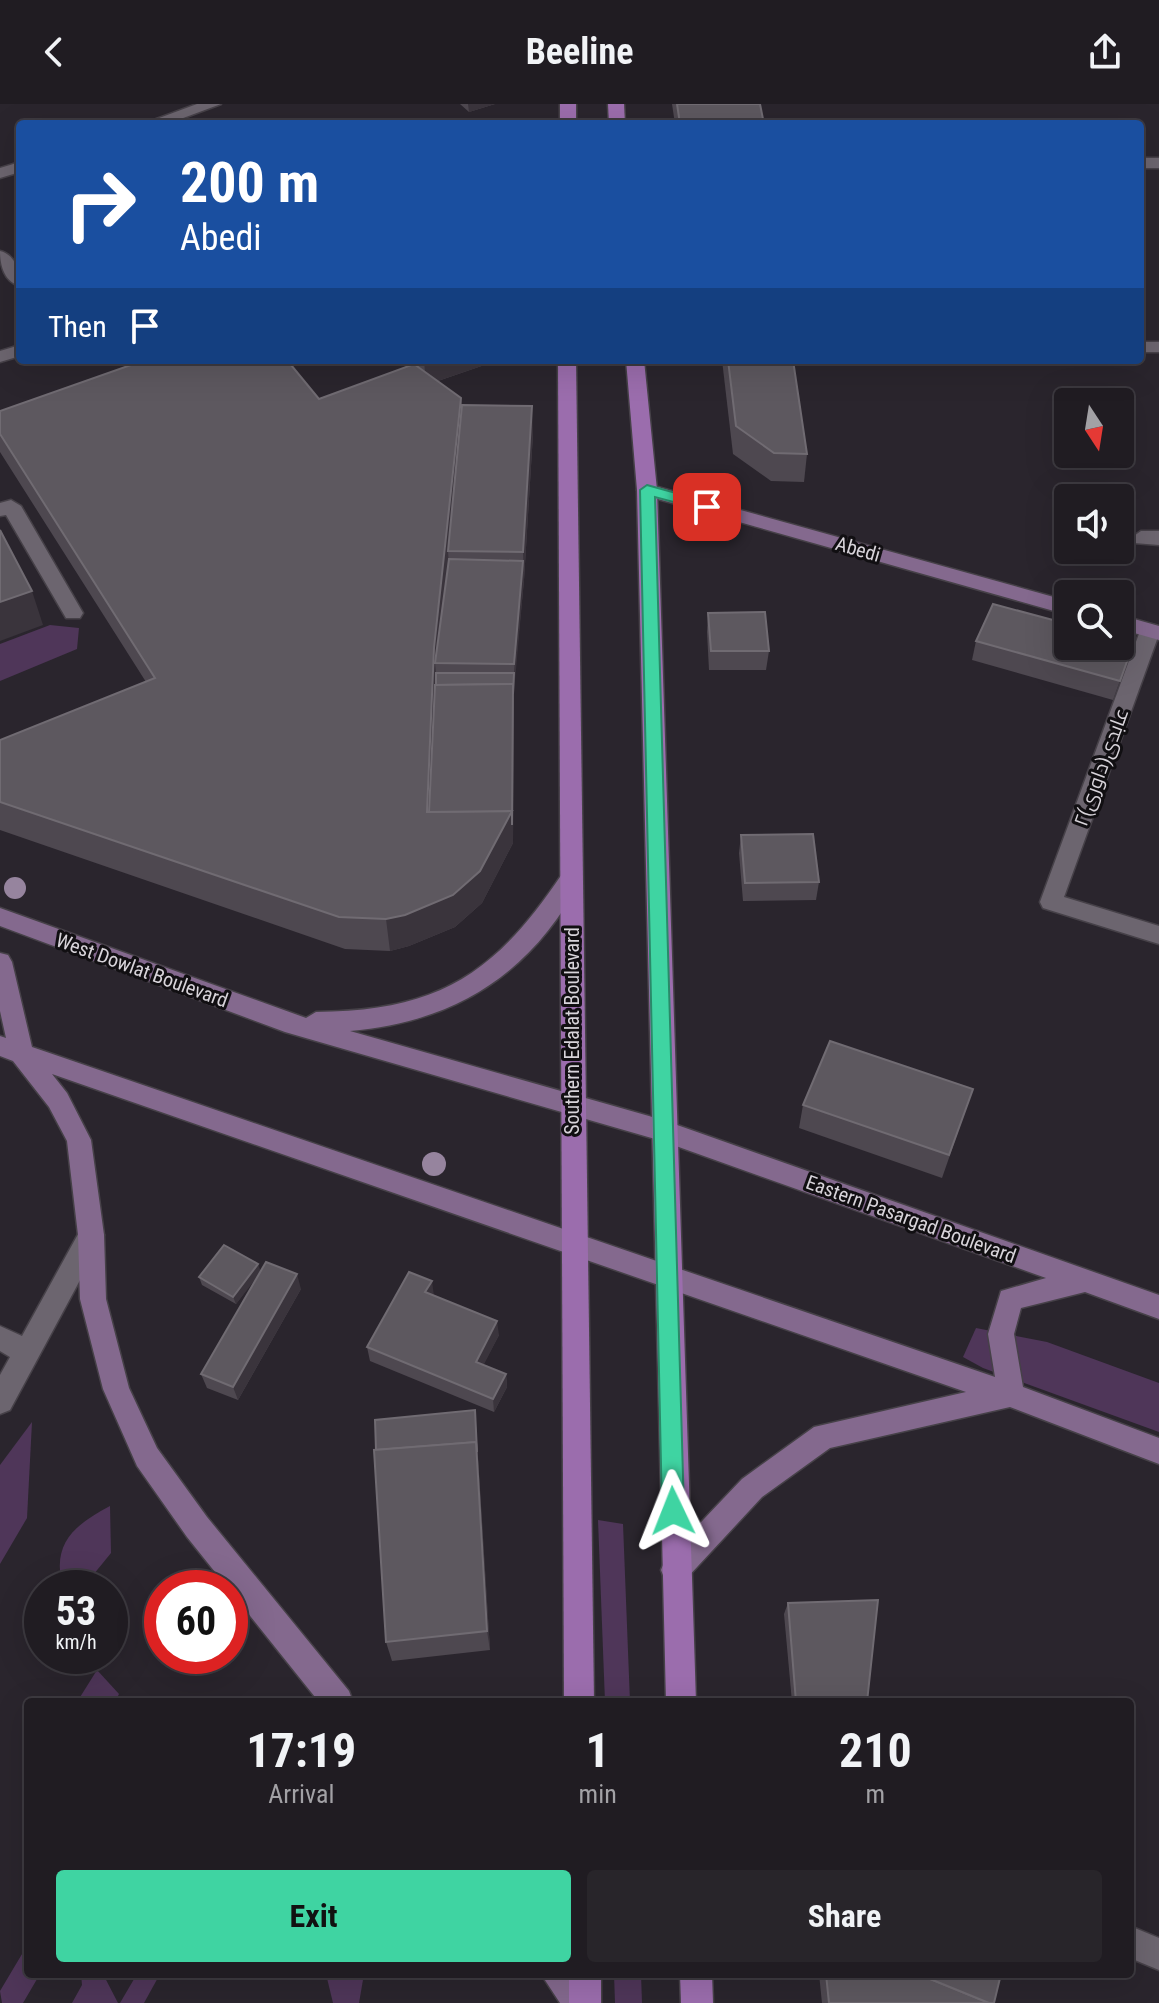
<!DOCTYPE html>
<html lang="en">
<head>
<meta charset="utf-8">
<style>
  body { margin:0; font-family:"Roboto Condensed",Cairo,sans-serif; background:#28252a; color:#f1f3f6; height:100vh; display:flex; flex-direction:column; font-size:30px; white-space:nowrap }
  * { box-sizing:border-box; margin:0 }
  p { font-size:26px; color:#a2a1a5 }
  .icon { flex:none; width:44px; height:44px; fill:none; stroke:currentColor; stroke-width:2; stroke-linecap:round; stroke-linejoin:round }
  .map { position:relative; flex:1; overflow:hidden }
  .panel { position:absolute; left:24px; top:1594px; width:1110px; height:280px; display:flex; flex-direction:column; background:#201c22; border-radius:8px; box-shadow:0 8px 32px #0002,0 0 0 2px #3d3a40 }
  .panel>* { flex:none }
  .banner { position:absolute; left:16px; top:16px; width:1128px; height:244px; border-radius:8px; box-shadow:0 8px 32px #0002,0 0 0 2px #3d3a40; background:#1a4fa0; color:#fff; overflow:hidden }
  .needle { width:52px; rotate:168deg }
  .fabs { position:absolute; left:1054px; top:284px; display:grid; gap:16px }
  .fabs a { display:grid; place-items:center; width:80px; height:80px; border-radius:8px; background:#201c22; box-shadow:0 8px 32px #0002,0 0 0 2px #3d3a40; font-size:40px }
  .speed { position:absolute; left:24px; top:1466px; display:flex; gap:16px; font-size:40px; font-weight:700; text-align:center }
  .speed>* { display:grid; place-content:center; width:104px; height:104px; border-radius:50%; background:#201c22; box-shadow:0 8px 32px #0002,0 0 0 2px #3d3a40; line-height:1 }
  .speed small { font-size:20px; font-weight:400 }
  .speed .limit { border:12px solid #d22; background:#fff; color:#111 }
  .pin { position:absolute; display:grid; place-items:center; width:68px; height:68px; color:#fff; margin:-34px; border-radius:16px; box-shadow:0 4px 12px #0006 }
  .me { position:absolute; width:88px; margin:-44px; rotate:358deg; stroke-linejoin:round; filter:drop-shadow(0 0 6px #0008) }
  .turn { display:flex; align-items:center; gap:28px; height:168px; padding:0 32px; font-size:36px }
  .turn .icon { width:104px; height:104px; stroke-width:2.5 }
  .turn b { display:block; font-size:56px; line-height:68px }
  .then { display:flex; align-items:center; height:76px; padding:0 32px; background:#0003; gap:16px; font-size:30px }
  .eta { display:flex; justify-content:space-evenly; align-items:center; height:136px; text-align:center }
  .eta b { font-size:48px; font-weight:700; line-height:56px }
  .action { display:flex; gap:16px; margin-top:auto; padding:16px 32px }
  .action a { flex:1; height:92px; border-radius:8px; background:#3fd4a2; color:#111; font-size:32px; font-weight:700; line-height:92px; text-align:center }
  .action a+a { background:#28252a; color:#f1f3f6 }
  header { display:flex; justify-content:space-between; align-items:center; height:104px; padding:0 32px; background:#201c22; font-size:36px; font-weight:700 }
  .map>svg:first-child { display:block }
</style>
</head>
<body>
<header><svg class="icon" aria-label="back" viewBox="0 0 24 24"><path d="M15 5l-7 7 7 7"/></svg>Beeline<svg class="icon" aria-label="share" viewBox="0 0 24 24"><path d="M12 15V3M7 8l5-5 5 5M5 13v7h14v-7"/></svg></header>
<div class="map">
<svg width="1159" height="1899" viewBox="0 0 1159 1899">
  <rect width="100%" height="100%" fill="#2a252d"/>
  <g fill="#4f3659">
    <polygon points="50,521 79,524 77,545 0,577 0,540"/>
    <polygon points="976,1224 1047,1238 1159,1279 1159,1328 983,1264 963,1253"/>
    <polygon points="32,1318 27,1414 0,1460 0,1361"/>
    <path d="M110,1402L111,1449L89,1476L63,1483C51,1440 74,1421 110,1402Z"/>
    <polygon points="598,1416 623,1420 630,1598 605,1598"/>
    <polygon points="97,1566 119,1590 115,1598 77,1598"/>
    <polygon points="28,1840 28,1870 40,1870 23,1899 2,1899 0,1887"/>
    <polygon points="81,1870 103,1870 118,1899 72,1899 82,1881"/>
    <polygon points="137,1870 160,1870 144,1899 120,1899"/>
    <polygon points="326,1870 364,1870 359,1899 333,1899"/>
    <polygon points="614,1870 641,1870 642,1899 615,1899"/>
  </g>
  <g fill="none" stroke-linecap="round" stroke-linejoin="round">
    <defs>
      <g id="lane">
        <polygon points="11,396 21,402 83,509 80,514 66,514 6,411 0,412 0,399"/>
        <polygon points="91,1120 100,1123 104,1131 100,1139 10,1306 0,1310 0,1271 10,1253 0,1247 0,1222 22,1232 82,1123"/>
      </g>
      <g id="street">
        <polygon points="197,0 221,0 167,20 143,20"/>
        <rect x="1140" y="54" width="19" height="10"/>
        <polygon points="20,58 20,68 0,74 0,64"/>
        <path d="M0,147C16,151 20,168 20,182C4,178 0,161 0,147Z"/>
        <rect x="1140" y="238" width="19" height="10"/>
        <polygon points="20,241 20,252 0,258 0,247"/>
        <polygon points="1141,427 1159,427 1159,441 1134,439 1131,434"/>
        <polygon points="1150,520 1157,522 1159,530 1064,793 1159,822 1159,840 1043,804 1040,798 1140,527 1143,522"/>
        <polygon points="1130,1822 1159,1834 1159,1866 1130,1854"/>
      </g>
      <g id="secondary">
        <polygon points="647,380 1068,497 1068,511 640,390 637,386"/>
        <polygon points="1120,511 1159,522 1159,536 1120,525"/>
        <path d="M570,767L578,770L581,776C531,870 455,918 350,927L663,1016L1159,1191V1215L1085,1188L1021,1204L1014,1230L1023,1283L1159,1334V1360L1010,1303L830,1344L762,1393L685,1476L675,1480L665,1476L661,1466L665,1456L742,1375L814,1323L966,1288L52,970L67,989L91,1036L104,1131L106,1195L129,1284L157,1344L207,1413L349,1587L353,1598H319L187,1433L137,1362L103,1285L80,1195L78,1131L67,1037L49,1003L13,957L0,952V932L6,934L0,907V849L8,851L12,858L32,943L995,1273L988,1230L1001,1187L1046,1174L662,1037L285,928L0,822V804L306,914L316,908C439,907 495,870 562,770Z"/>
        <polygon points="541,1870 578,1870 592,1888 597,1899 560,1899"/>
      </g>
      <g id="primary">
        <rect x="560" y="0" width="16" height="20"/>
        <polygon points="608,0 624,0 625,20 609,20"/>
        <polygon points="558,256 576,256 594,1598 564,1598"/>
        <polygon points="626,256 644,256 657,386 696,1598 666,1598 637,386"/>
        <rect x="569" y="1870" width="32" height="29"/>
        <polygon points="680,1870 712,1870 713,1899 681,1899"/>
      </g>
    </defs>
    <use href="#lane" stroke="#464148" stroke-width="3"/>
    <use href="#street" stroke="#464148" stroke-width="3"/>
    <use href="#secondary" stroke="#464148" stroke-width="3"/>
    <use href="#primary" stroke="#464148" stroke-width="3"/>
    <use href="#lane" fill="#6c656f" fill-rule="evenodd"/>
    <use href="#street" fill="#6c656f" fill-rule="evenodd"/>
    <use href="#secondary" fill="#84698e" fill-rule="evenodd"/>
    <use href="#primary" fill="#9b6dad" fill-rule="evenodd"/>
  </g>
  <g fill="#96849e">
    <circle cx="15" cy="784" r="11"/>
    <circle cx="434" cy="1060" r="12"/>
  </g>
  <g fill="#4e4850">
    <polygon points="460,0 495,0 469,8"/>
    <polygon points="672,0 760,0 764,20 675,20"/>
    <polygon points="404,256 499,256 438,277 461,294 462,301 533,330 524,476 514,579 513,739 482,799 455,823 409,842 390,847 345,845 0,726 0,636 146,578 0,348 0,307 319,295 409,262"/>
    <polygon points="722,256 793,256 807,350 804,378 771,377 733,350"/>
    <polygon points="708,509 769,547 766,566 709,566 707,528"/>
    <polygon points="976,537 1134,538 1113,596 972,556"/>
    <polygon points="741,731 819,778 816,796 743,797 739,749"/>
    <polygon points="973,985 942,1074 799,1024 803,1001"/>
    <polygon points="260,1168 236,1200 202,1181 199,1173 261,1168 301,1185 238,1296 207,1284 201,1270"/>
    <polygon points="434,1191 499,1231 483,1261 506,1270 507,1283 494,1308 370,1257 367,1243"/>
    <polygon points="475,1306 490,1546 392,1557 386,1538"/>
    <polygon points="788,1499 867,1598 792,1598 784,1510"/>
    <polygon points="819,1870 1001,1870 994,1899 822,1899"/>
  </g>
  <g fill="#3a343c">
    <polygon points="468,0 495,0 469,8"/>
    <polygon points="424,256 499,256 426,281"/>
    <polygon points="461,294 463,329 448,447 449,464 435,559 437,578 431,723 427,708 434,544"/>
    <polygon points="532,302 533,330 524,476 523,448"/>
    <polygon points="523,457 524,476 513,599 513,739 482,799 455,823 409,842 390,847 386,815 513,580"/>
    <polygon points="32,487 43,521 0,537 0,498"/>
    <polygon points="258,1160 261,1168 236,1200 233,1193"/>
    <polygon points="297,1170 301,1185 238,1296 233,1283"/>
    <polygon points="432,1177 434,1192 425,1188"/>
    <polygon points="497,1217 499,1231 478,1272 476,1258"/>
    <polygon points="506,1270 507,1283 494,1308 493,1295"/>
    <polygon points="475,1306 476,1319 490,1546 487,1527 476,1338"/>
  </g>
  <g fill="#5d585f" stroke="#706b72" stroke-width="2">
    <polygon points="677,0 760,0 764,20 680,20"/>
    <polygon points="145,256 287,256 319,295 414,260 461,294 434,544 427,708 512,707 480,767 453,791 405,811 386,815 339,813 0,698 0,636 155,574 0,330 0,307"/>
    <polygon points="728,256 793,256 807,350 774,349 736,322"/>
    <polygon points="462,301 532,302 523,448 448,447"/>
    <polygon points="0,426 32,487 0,498"/>
    <polygon points="449,455 523,457 514,560 435,559"/>
    <polygon points="993,500 1068,520 1068,542 1120,542 1120,535 1134,538 1120,577 976,537"/>
    <polygon points="765,508 769,547 711,547 708,509"/>
    <polygon points="436,569 514,569 513,590 513,580 436,581"/>
    <polygon points="513,580 512,721 512,707 429,708 435,581"/>
    <polygon points="813,730 819,778 745,779 741,731"/>
    <polygon points="830,937 973,985 949,1051 803,1001"/>
    <polygon points="224,1141 258,1160 233,1193 199,1173"/>
    <polygon points="266,1158 297,1170 233,1283 201,1270"/>
    <polygon points="409,1168 432,1177 425,1188 497,1217 476,1258 506,1270 493,1295 367,1243"/>
    <polygon points="475,1306 477,1348 476,1338 376,1346 375,1316"/>
    <polygon points="476,1338 487,1527 386,1538 374,1346"/>
    <polygon points="878,1496 867,1598 796,1598 788,1499"/>
    <polygon points="826,1870 918,1870 989,1899 829,1899"/>
    <polygon points="918,1870 1001,1870 994,1899 989,1899"/>
  </g>
  <polygon fill="#3fd4a2" stroke="#298a69" stroke-width="2" points="647,381 712,399 714,403 707,407 655,393 684,1407 681,1414 673,1418 665,1414 662,1407 640,386"/>
  <g text-anchor="middle" stroke-width="6" stroke-linejoin="round" paint-order="stroke">
    <g font-size="20" fill="#d8d4da" stroke="#110f12">
      <text transform="translate(858 445) rotate(16)" y="7">Abedi</text>
      <text transform="translate(1101 663) rotate(-70)" y="7">۲عابدی(داوری)</text>
      <text transform="translate(142 866) rotate(20)" y="7">West Dowlat Boulevard</text>
      <text transform="translate(572 927) rotate(-90)" y="7">Southern Edalat Boulevard</text>
      <text transform="translate(911 1115) rotate(20)" y="7">Eastern Pasargad Boulevard</text>
    </g>
  </g>
</svg>
<div class="fabs">
<a><svg class="needle" viewBox="-14 -14 28 28"><path d="M0-13l5 13h-10z" fill="#e53935"/><path d="M0 13l5-13h-10z" fill="#a2a1a5"/></svg></a>
<a><svg class="icon" aria-label="sound" viewBox="0 0 24 24"><path d="M4 9h4l5-4v14l-5-4H4zM17 9q2 3 0 6"/></svg></a>
<a><svg class="icon" aria-label="search" viewBox="0 0 24 24"><circle cx="10" cy="10" r="6"/><path d="M15 15l6 6"/></svg></a>
</div>
<div class="speed"><div>53<small>km/h</small></div><div class="limit">60</div></div>
<div class="pin" style="left:707px;top:403px;background:#d93025"><svg class="icon" aria-label="arrive" viewBox="0 0 24 24"><path d="M6 21V4h12l-3 4 3 4H6"/></svg></div>
<svg class="me" style="left:673px;top:1407px" viewBox="-20 -20 40 40"><path d="M0-17L14 15 0 8-14 15z" fill="#3fd4a2" stroke="#fff" stroke-width="4"/></svg>
<div class="banner">
<div class="turn"><svg class="icon" aria-label="right" viewBox="0 0 24 24"><path d="M7 20v-9h11M14 6l5 5-5 5"/></svg><div><b>200 m</b>Abedi</div></div>
<div class="then">Then<svg class="icon" aria-label="arrive" viewBox="0 0 24 24"><path d="M6 21V4h12l-3 4 3 4H6"/></svg></div>
</div>
<section class="panel">
<div class="eta">
<div><b>17:19</b><p>Arrival</p></div>
<div><b>1</b><p>min</p></div>
<div><b>210</b><p>m</p></div>
</div>
<div class="action"><a>Exit</a><a>Share</a></div>
</section>
</div>
</body>
</html>
